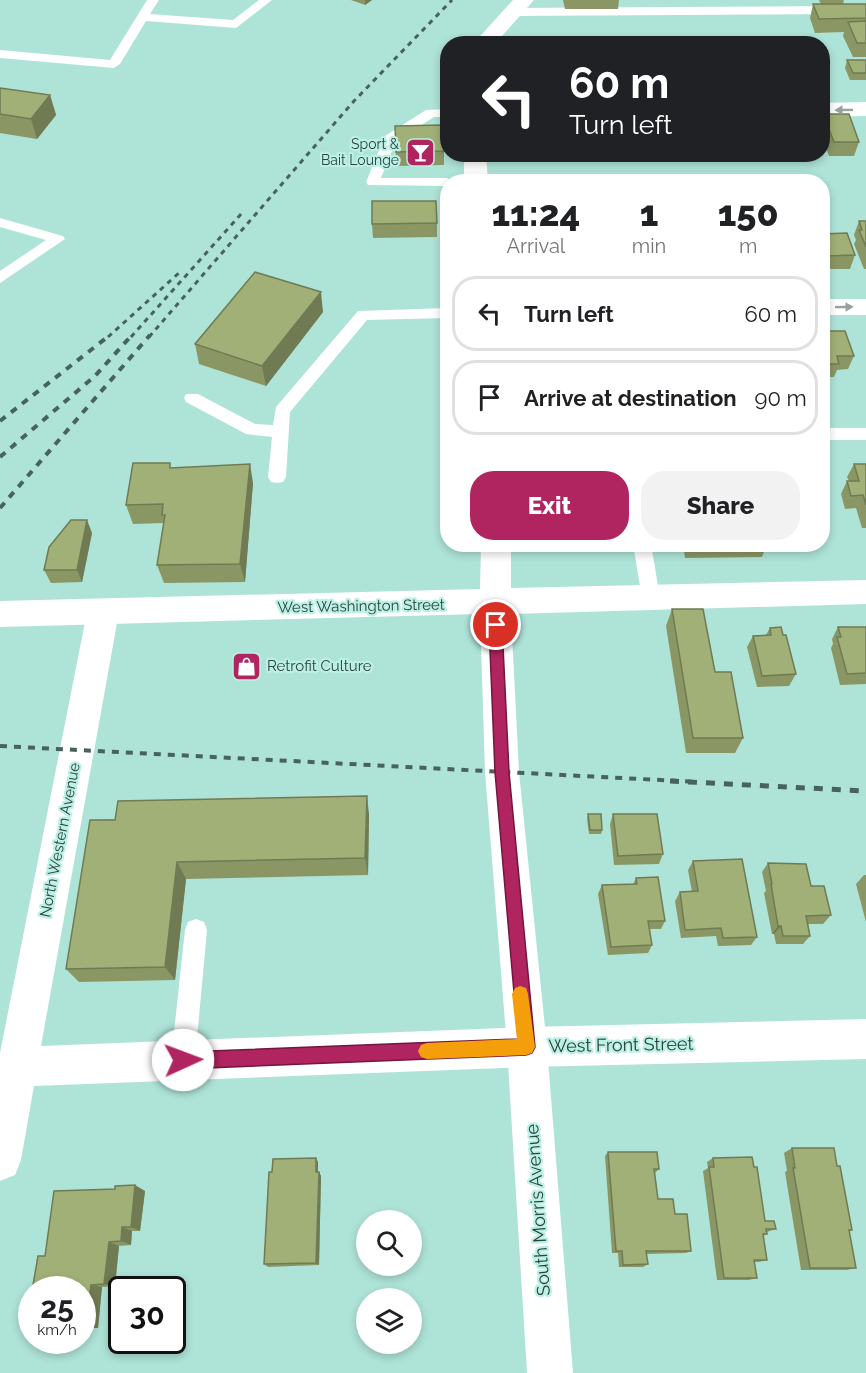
<!DOCTYPE html>
<html lang="en">
<head>
<meta charset="utf-8">
<style>
  body { margin:0; font-family:Raleway,sans-serif; background:#f2f2f2; color:#202124; height:100vh; display:flex; flex-direction:column; font-size:22px; white-space:nowrap }
  * { box-sizing:border-box; margin:0 }
  p { font-size:20px; color:#757577 }
  .icon { flex:none; width:33px; height:33px; fill:none; stroke:currentColor; stroke-width:2; stroke-linecap:round; stroke-linejoin:round }
  .map { position:relative; flex:1; overflow:hidden }
  .details { position:absolute; left:440px; top:174px; width:390px; height:378px; display:flex; flex-direction:column; background:#fff; border-radius:24px; box-shadow:0 3px 9px #0003 }
  .details>* { flex:none }
  .hud { position:absolute; left:440px; top:36px; width:390px; height:126px; border-radius:24px; box-shadow:0 3px 9px #0003; background:#202124; color:#fff; overflow:hidden }
  .tools { position:absolute; left:356px; top:1210px; display:grid; gap:12px }
  .tools a { display:grid; place-items:center; width:66px; height:66px; border-radius:50%; background:#fff; box-shadow:0 3px 9px #0003; font-size:30px }
  .speed { position:absolute; left:18px; top:1276px; display:flex; gap:12px; font-size:30px; font-weight:700; text-align:center }
  .speed>* { display:grid; place-content:center; width:78px; height:78px; border-radius:50%; background:#fff; box-shadow:0 3px 9px #0003; line-height:1 }
  .speed small { font-size:15px; font-weight:400 }
  .speed .limit { border:3px solid #111; border-radius:9px; background:#fff; color:#111 }
  .pin { position:absolute; display:grid; place-items:center; width:51px; height:51px; color:#fff; margin:-26px; border:3px solid #fff; border-radius:50%; box-shadow:0 2px 6px #0007 }
  .me { position:absolute; width:66px; margin:-33px; rotate:88deg; stroke-linejoin:round; filter:drop-shadow(0 0 4px #0008) }
  .turn { display:flex; align-items:center; gap:21px; height:126px; padding:0 30px; font-size:27px }
  .turn .icon { width:78px; height:78px; stroke-width:2.5 }
  .turn b { display:block; font-size:42px; line-height:51px }
  .eta { display:flex; justify-content:space-evenly; align-items:center; height:102px; text-align:center }
  .eta b { font-size:36px; font-weight:800; line-height:42px }
  .button { display:flex; gap:12px; margin-top:auto; padding:12px 30px }
  .button a { flex:1; height:69px; border-radius:24px; background:#b0245f; color:#fff; font-size:24px; font-weight:800; line-height:69px; text-align:center }
  .button a+a { background:#f2f2f2; color:#202124 }
  ul { padding:0; list-style:none }
  li { display:flex; align-items:center; gap:18px; height:75px; margin:0 12px 9px; padding:0 18px; border:3px solid #e0e0e0; border-radius:24px }
  li div { flex:1 }
  li b { display:block; font-size:22px }
  li em { font-style:normal }
  .map>svg:first-child { display:block }
</style>
</head>
<body>
<div class="map">
<svg width="866" height="1373" viewBox="0 0 866 1373">
  <rect width="100%" height="100%" fill="#aee3d8"/>
  <g fill="none" stroke-linecap="round" stroke-linejoin="round">
    <g fill="#fff" fill-rule="evenodd">
      <polygon points="147,0 159,0 150,14 233,20 259,0 272,0 236,28 146,21 120,64 114,68 0,58 0,50 110,60"/>
      <polygon points="866,6 866,14 511,16 505,12 511,8"/>
      <polygon points="447,109 447,117 434,117 396,141 381,178 447,178 454,182 447,182 447,186 368,185 366,182 385,136 426,110"/>
      <polygon points="0,218 63,236 65,239 0,283 0,271 46,240 0,227"/>
      <polygon points="447,308 447,318 367,320 290,412 286,477 283,482 277,483 271,482 268,477 272,437 246,434 186,402 184,398 186,394 198,394 255,424 273,425 276,407 358,311"/>
      <rect x="822" y="428" width="44" height="12"/>
      <polygon points="633,544 651,544 660,598 658,603 651,605 644,603 642,598"/>
      <polygon points="196,919 204,922 207,930 195,1060 191,1068 183,1072 175,1068 171,1060 185,930 188,922"/>
    </g>
    <g fill="#fff" fill-rule="evenodd">
      <polygon points="866,102 866,116 822,117 822,103"/>
      <rect x="822" y="299" width="44" height="16"/>
      <polygon points="103,599 114,603 119,612 41,1046 527,1027 866,1019 866,1059 527,1067 34,1086 21,1160 15,1175 0,1181 0,1053 87,612 92,603"/>
    </g>
    <g fill="#fff" fill-rule="evenodd">
      <polygon points="513,0 534,0 495,44 473,44"/>
      <polygon points="464,154 486,154 488,182 464,182"/>
      <polygon points="481,544 511,544 511,588 866,580 866,604 511,614 519,772 547,1047 573,1373 527,1373 507,1047 485,772 480,614 0,627 0,601 480,589"/>
    </g>
    <g stroke="#48635e" stroke-width="3" stroke-dasharray="5 5" stroke-linecap="butt">
      <polyline points="108,337 180,272"/>
      <polyline points="131,337 242,213"/>
      <polyline points="149,337 354,101 452,0"/>
    </g>
    <g stroke="#48635e" stroke-width="4" stroke-dasharray="7 7" stroke-linecap="butt">
      <polyline points="0,421 110,335"/>
      <polyline points="0,457 95,376 132,335"/>
      <polyline points="0,508 150,335"/>
      <polyline points="0,746 699,782"/>
    </g>
    <polyline stroke="#48635e" stroke-width="5" stroke-dasharray="9 9" stroke-linecap="butt" points="670,781 866,791"/>
  </g>
  <g fill="#8a9765">
    <polygon points="351,0 372,0 365,5"/>
    <polygon points="563,0 619,0 618,9 565,9"/>
    <polygon points="819,0 844,0 843,4 866,4 866,57 853,57 843,36 844,32 815,33 810,18 813,4 821,4"/>
    <polygon points="847,60 866,60 866,80 850,80 845,68"/>
    <polygon points="0,88 50,95 56,115 37,139 0,133"/>
    <polygon points="823,114 859,142 854,156 829,156 822,137 822,117"/>
    <polygon points="395,126 444,151 444,165 396,166"/>
    <polygon points="530,154 548,154 548,156 545,156 545,161 531,161"/>
    <rect x="588" y="154" width="30" height="2"/>
    <polygon points="782,154 809,154 783,155"/>
    <polygon points="859,221 866,221 866,269 864,269 854,244 856,240 854,235"/>
    <polygon points="437,223 437,237 373,238 372,224"/>
    <polygon points="822,234 855,255 850,269 822,269"/>
    <polygon points="323,312 266,386 199,364 195,344"/>
    <polygon points="822,331 854,356 848,369 837,370 834,377 822,377"/>
    <polygon points="854,464 866,464 866,528 862,528 856,508 845,509 841,494 847,481 849,481 847,477"/>
    <polygon points="172,468 253,483 245,582 164,583 157,565 164,523 133,524 126,505"/>
    <polygon points="92,533 82,582 51,583 44,570"/>
    <polygon points="683,544 767,544 762,557 685,558"/>
    <polygon points="672,609 743,738 735,753 686,753 666,626"/>
    <polygon points="838,627 866,627 866,684 840,685 831,648 833,644 832,639"/>
    <polygon points="770,628 796,674 789,686 757,687 747,647 753,636 766,635"/>
    <polygon points="369,814 368,875 186,879 175,980 79,982 66,969 90,820"/>
    <polygon points="588,814 602,830 601,834 589,834 587,819"/>
    <polygon points="613,814 663,854 659,864 614,865 610,824"/>
    <polygon points="693,861 757,937 751,945 718,946 716,936 681,938 675,901 680,892 692,892 688,870"/>
    <polygon points="768,863 811,886 831,915 823,924 808,924 810,936 803,944 776,944 774,934 772,934 764,893 766,891 762,872"/>
    <polygon points="864,875 866,875 866,922 856,884"/>
    <polygon points="636,878 665,921 661,929 650,929 652,945 648,953 608,955 598,894 602,885 633,884"/>
    <polygon points="792,1148 837,1166 852,1230 849,1231 856,1268 847,1270 801,1270 785,1172 787,1171 784,1153"/>
    <polygon points="608,1152 659,1169 655,1173 658,1199 675,1214 691,1251 686,1253 646,1254 648,1264 643,1267 619,1267 618,1253 612,1253 605,1156"/>
    <polygon points="713,1158 765,1221 776,1229 767,1232 767,1234 763,1236 767,1260 759,1262 754,1262 757,1278 749,1280 717,1280 703,1171 708,1168 707,1162"/>
    <polygon points="318,1162 318,1172 321,1176 319,1265 268,1267 264,1264"/>
    <polygon points="145,1191 140,1231 132,1231 131,1245 119,1246 115,1286 102,1287 98,1328 82,1328 82,1290 46,1288 33,1285"/>
  </g>
  <g fill="#707b53">
    <polygon points="365,0 372,0 365,5"/>
    <polygon points="50,95 56,115 37,139 31,119"/>
    <polygon points="321,292 323,312 266,386 262,366"/>
    <polygon points="250,464 253,483 245,582 240,564"/>
    <polygon points="87,520 92,533 82,582 77,570"/>
    <polygon points="367,796 369,814 368,875 365,858"/>
    <polygon points="177,862 186,879 175,980 165,967"/>
    <polygon points="778,926 781,926 774,934 772,934"/>
    <polygon points="316,1158 318,1162 318,1176 316,1172"/>
    <polygon points="319,1172 321,1176 319,1265 316,1263"/>
    <polygon points="135,1185 145,1191 140,1231 131,1227"/>
    <polygon points="122,1227 132,1231 131,1245 121,1241"/>
    <polygon points="109,1242 119,1246 115,1286 104,1284"/>
    <polygon points="91,1285 102,1287 98,1328 86,1327"/>
  </g>
  <g fill="#a0b076" stroke="#707b53" stroke-width="1.5">
    <polygon points="813,4 866,4 866,18 819,19"/>
    <polygon points="866,21 866,43 857,43 848,22"/>
    <polygon points="847,60 866,60 866,73 853,73"/>
    <polygon points="0,88 50,95 31,119 0,114"/>
    <polygon points="823,114 849,114 859,142 834,142"/>
    <polygon points="443,125 444,151 396,152 395,126"/>
    <polygon points="372,201 436,201 437,223 372,224"/>
    <polygon points="859,221 866,221 866,247 859,230 862,230"/>
    <polygon points="847,233 855,255 827,256 826,251 822,251 822,234"/>
    <polygon points="255,272 321,292 262,366 195,344"/>
    <polygon points="822,331 845,331 854,356 837,356 839,364 822,364"/>
    <polygon points="133,463 170,463 170,468 250,464 240,564 157,565 165,515 162,515 163,504 126,505"/>
    <polygon points="854,464 866,464 866,505 863,495 851,496 847,481 859,481"/>
    <polygon points="71,520 87,520 77,570 44,570 49,547"/>
    <polygon points="672,609 703,609 715,672 731,672 743,738 693,738"/>
    <polygon points="781,627 783,635 786,635 796,674 762,676 753,636 771,635 770,628"/>
    <polygon points="838,627 866,627 866,673 847,674 837,637 841,637"/>
    <polygon points="367,796 365,858 177,862 165,967 66,969 90,820 115,820 118,801"/>
    <polygon points="588,814 601,814 602,830 590,830"/>
    <polygon points="613,814 657,814 663,854 618,856"/>
    <polygon points="742,859 757,937 723,938 721,928 685,930 680,892 698,891 693,861"/>
    <polygon points="768,863 806,864 811,886 824,886 831,915 806,916 810,936 783,936 781,926 778,926 771,884 772,884"/>
    <polygon points="658,877 665,921 648,921 652,945 611,947 602,885 637,884 636,878"/>
    <polygon points="792,1148 834,1148 837,1166 840,1166 852,1230 849,1230 856,1268 810,1268 793,1168 795,1168"/>
    <polygon points="608,1152 657,1152 659,1169 654,1169 658,1199 673,1199 675,1214 687,1214 691,1251 646,1251 648,1264 623,1265 622,1251 616,1251"/>
    <polygon points="752,1157 754,1167 757,1167 765,1221 774,1221 776,1229 766,1229 767,1234 763,1234 767,1260 754,1260 757,1278 724,1278 709,1167 714,1167 713,1158"/>
    <polygon points="316,1158 316,1172 319,1172 316,1263 264,1264 269,1172 272,1172 273,1159"/>
    <polygon points="135,1185 131,1227 122,1227 121,1241 109,1242 104,1284 91,1285 86,1327 82,1327 82,1290 48,1290 48,1285 33,1285 38,1256 45,1256 54,1191 115,1189 115,1186"/>
  </g>
  <defs><path id="oneway-solid" d="M-6-.8H1V-3.2L6.5 0L1 3.2V.8H-6Z" transform="scale(1.5)"/></defs>
  <g fill="#96a09e">
    <use href="#oneway-solid" transform="translate(844 110) rotate(179)"/>
    <use href="#oneway-solid" transform="translate(844 307) rotate(-1)"/>
  </g>
  <polygon fill="#b0245f" stroke="#72173e" stroke-width="1.5" points="496,620 502,625 509,772 535,1047 532,1053 526,1055 183,1069 177,1066 175,1060 177,1054 183,1052 518,1039 495,772 489,625"/>
  <polygon fill="#f59e0b" points="520,986 526,988 528,994 535,1047 532,1053 526,1055 427,1059 421,1057 418,1051 421,1045 427,1043 517,1039 512,994 515,988"/>
  <defs>
    <symbol id="bar-square" viewBox="-11 -11 22 22"><rect x="-9" y="-9" width="18" height="18" rx="4" fill="#b0245f" stroke="#bbf0e5"/><path d="M-6-5H6L.8 .8V4.5H3.5V6h-7V4.5H-.8V.8Z" fill="#fff"/></symbol>
    <symbol id="shop-square" viewBox="-11 -11 22 22"><rect x="-9" y="-9" width="18" height="18" rx="4" fill="#b0245f" stroke="#bbf0e5"/><path d="M-5-2.5h2.3a2.7 3.5 0 0 1 5.4 0H5L5.5 6h-11ZM-1.5-2.5h3a1.5 2.3 0 0 0-3 0Z" fill="#fff"/></symbol>
  </defs>
  <g fill-rule="evenodd">
    <use href="#bar-square" x="404" y="136" width="33" height="33"/>
    <use href="#shop-square" x="230" y="650" width="33" height="33"/>
  </g>
  <g text-anchor="middle" stroke-width="4.5" stroke-linejoin="round" paint-order="stroke">
    <g font-size="14" fill="#2d423e" stroke="#bbf0e5" text-anchor="end">
      <text x="399" y="149">Sport &amp;<tspan x="399" dy="16">Bait Lounge</tspan></text>
    </g>
    <g font-size="15" fill="#2d423e" stroke="#bbf0e5">
      <text transform="translate(361 606) rotate(-1)" y="5">West Washington Street</text>
      <text transform="translate(60 840) rotate(-79)" y="5">North Western Avenue</text>
    </g>
    <g font-size="15" fill="#2d423e" stroke="#bbf0e5" text-anchor="start">
      <text x="267" y="671">Retrofit Culture</text>
    </g>
    <g font-size="18" fill="#2d423e" stroke="#bbf0e5">
      <text transform="translate(621 1045) rotate(-1)" y="6">West Front Street</text>
      <text transform="translate(538 1210) rotate(-94)" y="6">South Morris Avenue</text>
    </g>
  </g>
</svg>
<div class="tools">
<a><svg class="icon" aria-label="search" viewBox="0 0 24 24"><circle cx="10" cy="10" r="6"/><path d="M15 15l6 6"/></svg></a>
<a><svg class="icon" aria-label="layers" viewBox="0 0 24 24"><path d="M12 4l9 5-9 5-9-5zM3 14l9 5 9-5"/></svg></a>
</div>
<div class="speed"><div>25<small>km/h</small></div><div class="limit">30</div></div>
<div class="pin" style="left:496px;top:625px;background:#d93025"><svg class="icon" aria-label="arrive" viewBox="0 0 24 24"><path d="M6 21V4h12l-3 4 3 4H6"/></svg></div>
<svg class="me" style="left:183px;top:1060px" viewBox="-20 -20 40 40"><circle r="19" fill="#fff"/><path d="M0-13L10 11 0 6-10 11z" fill="#b0245f"/></svg>
<div class="hud">
<div class="turn"><svg class="icon" aria-label="left" viewBox="0 0 24 24"><path d="M17 20v-9H6M10 6l-5 5 5 5"/></svg><div><b>60 m</b>Turn left</div></div>
</div>
<section class="details">
<div class="eta">
<div><b>11:24</b><p>Arrival</p></div>
<div><b>1</b><p>min</p></div>
<div><b>150</b><p>m</p></div>
</div>
<ul>
<li><svg class="icon" aria-label="left" viewBox="0 0 24 24"><path d="M17 20v-9H6M10 6l-5 5 5 5"/></svg><div><b>Turn left</b></div><em>60 m</em></li>
<li><svg class="icon" aria-label="arrive" viewBox="0 0 24 24"><path d="M6 21V4h12l-3 4 3 4H6"/></svg><div><b>Arrive at destination</b></div><em>90 m</em></li>
</ul>
<div class="button"><a>Exit</a><a>Share</a></div>
</section>
</div>
</body>
</html>
